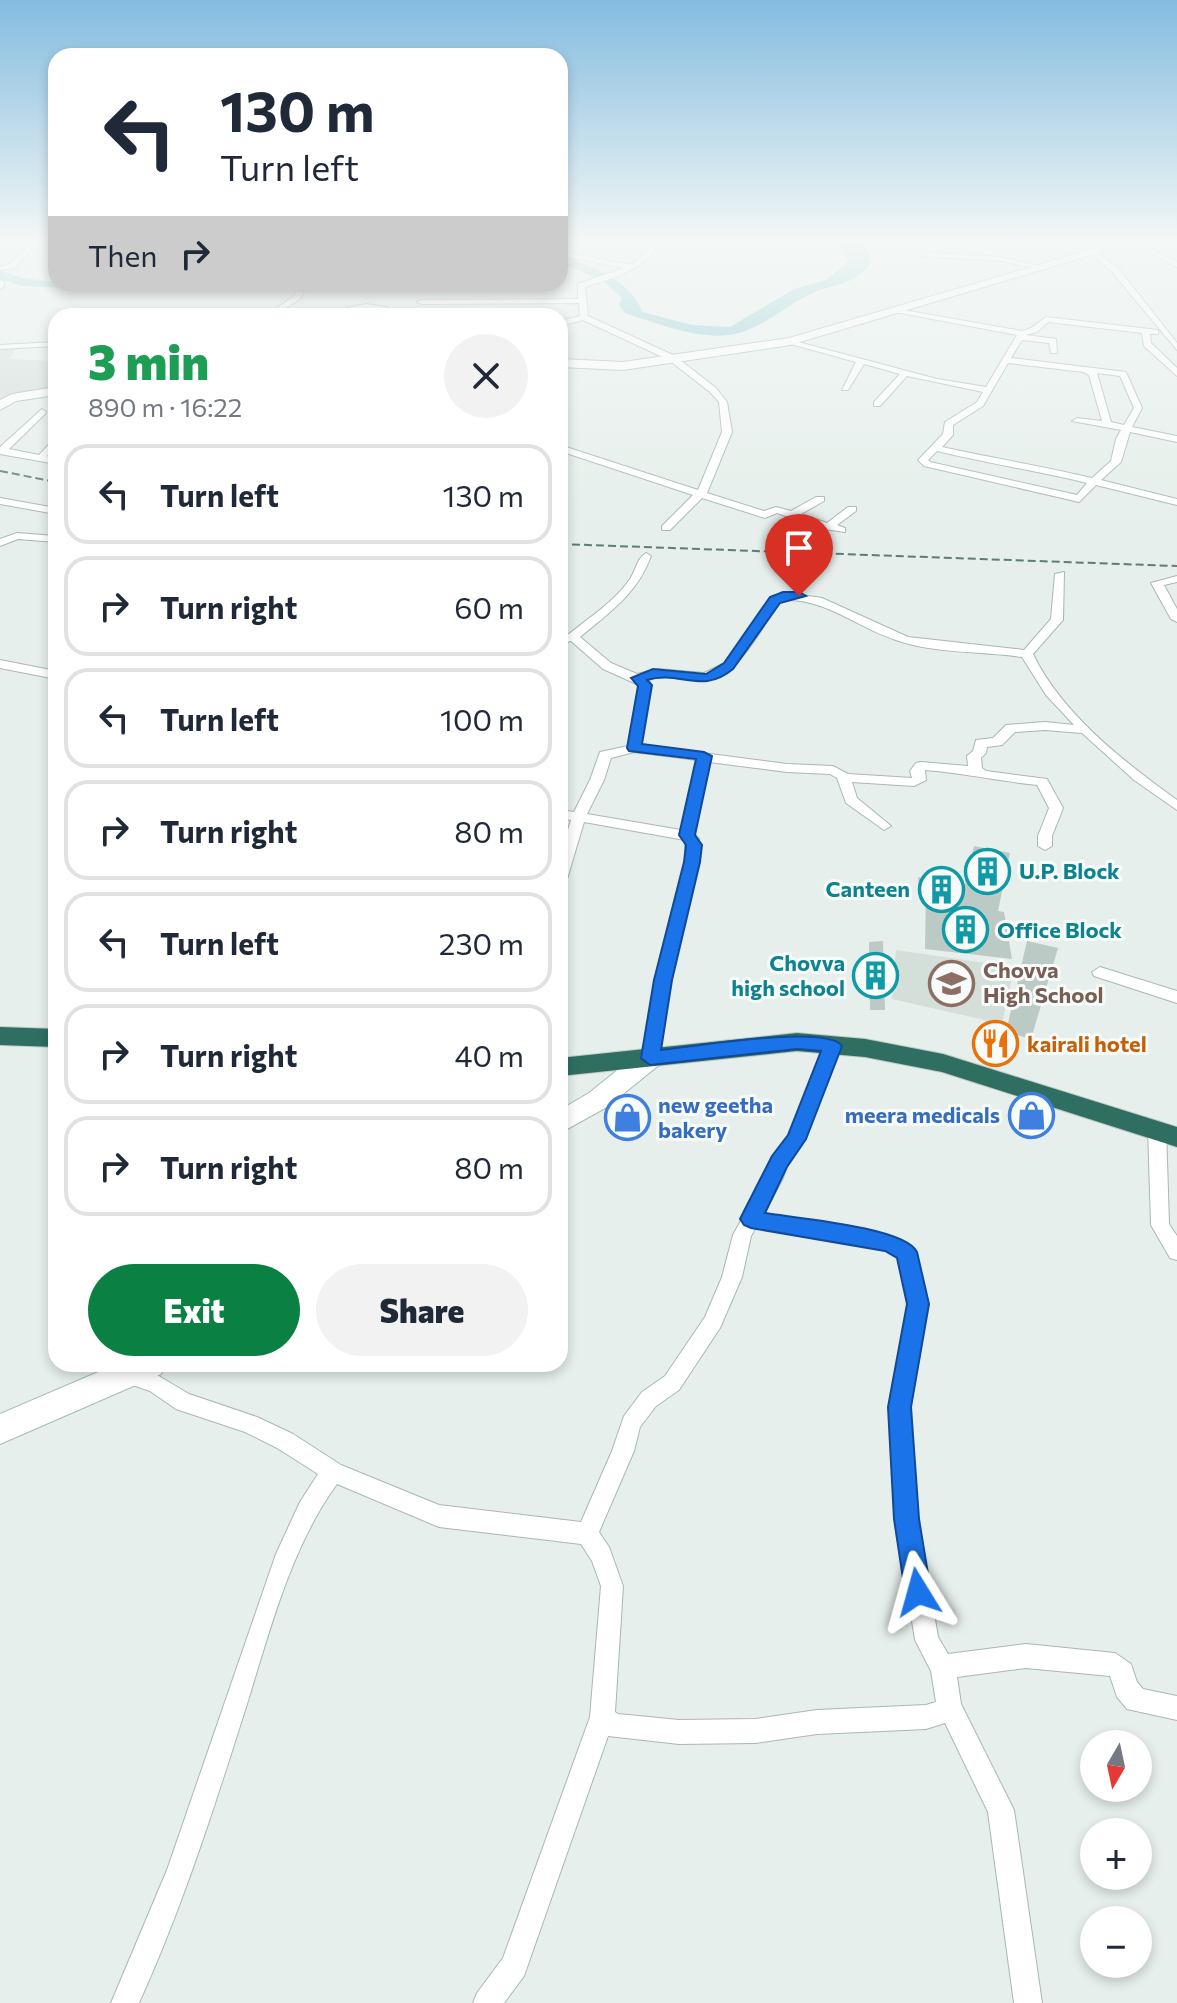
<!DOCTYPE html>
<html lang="en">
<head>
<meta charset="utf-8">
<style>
  body { margin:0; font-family:Commissioner,sans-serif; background:#f2f2f3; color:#1f2937; height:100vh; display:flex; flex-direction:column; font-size:30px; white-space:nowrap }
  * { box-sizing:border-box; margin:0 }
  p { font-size:26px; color:#747a83 }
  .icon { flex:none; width:44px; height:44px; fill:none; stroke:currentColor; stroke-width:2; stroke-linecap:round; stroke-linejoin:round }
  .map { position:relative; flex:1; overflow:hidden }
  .details { position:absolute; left:48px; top:308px; width:520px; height:1064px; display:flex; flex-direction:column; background:#fff; border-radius:24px; box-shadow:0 4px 12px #0003 }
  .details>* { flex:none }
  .hud { position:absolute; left:48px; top:48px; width:520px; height:244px; border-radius:24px; box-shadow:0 4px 12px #0003; background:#fff; color:#1f2937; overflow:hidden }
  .needle { width:52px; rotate:189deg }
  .buttons { position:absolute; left:1080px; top:1730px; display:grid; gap:16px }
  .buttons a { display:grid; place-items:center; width:72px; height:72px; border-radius:50%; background:#fff; box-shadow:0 4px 12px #0003; font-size:40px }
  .pin { position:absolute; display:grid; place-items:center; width:68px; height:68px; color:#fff; margin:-82px -34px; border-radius:50% 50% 50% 0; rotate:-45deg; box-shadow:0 0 8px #0007 }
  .pin .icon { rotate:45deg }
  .me { position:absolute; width:88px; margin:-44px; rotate:352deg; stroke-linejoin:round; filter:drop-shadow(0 0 6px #0008) }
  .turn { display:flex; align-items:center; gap:28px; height:168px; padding:0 40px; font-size:36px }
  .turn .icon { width:104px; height:104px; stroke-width:2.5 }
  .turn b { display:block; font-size:56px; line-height:68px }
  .then { display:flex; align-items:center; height:76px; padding:0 40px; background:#0003; gap:16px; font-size:30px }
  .round { display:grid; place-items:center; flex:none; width:84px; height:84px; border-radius:42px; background:#f2f2f3 }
  .summary { display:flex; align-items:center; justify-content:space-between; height:136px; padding:0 40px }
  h1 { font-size:48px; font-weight:800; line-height:60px; color:#1e9e55 }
  .action { display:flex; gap:16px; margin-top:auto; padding:16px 40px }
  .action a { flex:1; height:92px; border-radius:48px; background:#0b8043; color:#fff; font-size:32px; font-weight:800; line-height:92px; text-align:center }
  .action a+a { background:#f2f2f3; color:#1f2937 }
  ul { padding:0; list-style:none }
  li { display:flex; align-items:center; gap:24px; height:100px; margin:0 16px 12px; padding:0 24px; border:4px solid #e0e1e3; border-radius:24px }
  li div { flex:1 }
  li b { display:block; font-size:30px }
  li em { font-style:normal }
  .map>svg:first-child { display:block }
</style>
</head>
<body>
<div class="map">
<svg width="1177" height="2003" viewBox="0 0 1177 2003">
  <rect width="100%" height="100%" fill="#e6efeb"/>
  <g fill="#d4dfda">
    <polygon points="0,348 16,349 9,359 56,361 56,389 0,400"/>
    <polygon points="896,950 1014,967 1002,1024 892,999"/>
  </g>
  <path fill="#8ec9d4" d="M840,244H860L870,254V264C855,285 834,284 815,292C791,302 770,322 745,331C709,345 660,324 625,313L619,305L622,298L603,281L560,262V255C593,267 628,278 643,312L692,325L730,327L794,289L826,280L849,261Z"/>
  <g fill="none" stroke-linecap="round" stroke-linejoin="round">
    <polygon fill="#8ec9d4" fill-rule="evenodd" points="0,271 23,278 72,284 66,288 22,286 0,279"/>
  </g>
  <g fill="#bbcac4">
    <polygon points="974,846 1010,853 998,911 1004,912 1012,959 925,949 926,891 919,890 918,877 964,889"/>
    <polygon points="883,941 885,1010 870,1010 869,942"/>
    <polygon points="1027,941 1058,948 1031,1039 1006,1032"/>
  </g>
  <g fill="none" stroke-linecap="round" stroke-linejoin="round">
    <defs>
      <g id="street">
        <polygon points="29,244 36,244 15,268 0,270 0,266 10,264"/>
        <path d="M652,244H659C642,271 613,278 585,287L588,316L675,356L716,388L727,402L732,432L707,493L764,511L776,507L791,511L816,497H824V501L801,514L827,523L848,507H856V511L837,525L845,528V532L824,529L777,513L765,518L702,498L670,530H662V526L693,495L560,451V445L698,490L722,432L719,402L710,392L669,360L583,320L560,326V321L580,316L579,303L421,304L417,302L421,300L578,299V284L624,268L560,255V251L630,265L640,258Z"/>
        <polygon points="1134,244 1143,244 1177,262 1177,267"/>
        <polygon points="1095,251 1118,268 1177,343 1177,350 1112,272 1092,255"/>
        <polygon points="924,252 1001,257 1048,268 1044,270 1001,261 921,256"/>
        <polygon points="0,280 4,282 4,287 0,289"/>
        <polygon points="300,284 308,284 300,299 280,312 301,316 265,316 294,296"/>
        <polygon points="366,304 386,307 402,316 366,309 331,316 347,308"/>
        <path d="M892,308L1022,331L1031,328L1046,317L1158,330V334H1150L1151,343L1177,368V376L1144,346L1142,333L1048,322L1037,332L1025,335L1056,339L1057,353H1051L1049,343L1022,340L1011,358L1126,372L1142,408L1132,427L1177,436V442L1130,432L1121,462L1101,480L1177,499V505L1096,485L1079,502L924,466L918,460L943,434L945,422L977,402L983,392L907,376L880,406H874V402L900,374L864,364L848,390H842L856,362L787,343V339L937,379L986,387L1017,335L895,312ZM1008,363L1083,372L1089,375L1102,421L1077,418L1072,421L1121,430L1116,439L1111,461L1092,478C1042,466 992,458 942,447L953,435V425L983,406ZM1097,373L1120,376L1134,408L1124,425L1111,422ZM937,451C987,463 1037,471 1087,483L1077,495L930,462L928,460Z"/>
        <polygon points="56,342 56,346 0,349 0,345"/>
        <polygon points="42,409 46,412 45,414 9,449 39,455 56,437 56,446 47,456 56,458 56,464 0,454 0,447"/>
        <polygon points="0,498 56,508 56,514 0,504"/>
        <polygon points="17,533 56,536 56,542 18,539 0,546 0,539"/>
        <path d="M646,553L651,556C638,593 609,613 580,637L611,663L637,674L658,669L704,673L725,663L771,598L788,593L822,598L908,637L1024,650L1051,619L1055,574L1064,572L1063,620L1033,654C1062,714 1124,762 1177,800V810L1134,780L1082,733L1045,730L1015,732L1002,745L987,747L986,753L981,758L982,768L986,771L1047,779L1063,808L1052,836V846L1045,850L1038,846V836L1049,808L1037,785C998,781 963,773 925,770L926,780L914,786L852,782L857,798L891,826L884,830L846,803L837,778L830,774L787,772L709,762L694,834L699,839V862L671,980L658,1058L656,1062H644L642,1058L655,980L685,862V840L584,822L567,879L560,884V856L571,820L560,818V810L574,812L590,780L600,752L628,746L639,685L603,669L571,641L560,644V636L569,634C590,617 615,601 630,579C636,570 637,558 646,553ZM789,600C830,601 861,630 899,641C938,654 982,651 1022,657L1046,695L1074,725L1045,722L1006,725L993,738L976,740L973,751L967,756L968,766L921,762L916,763L910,771L912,778L848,774L833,766L787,764L641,745L651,685L648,678C664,674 680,680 697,680C739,680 758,632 779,602ZM634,752L697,760L681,830L587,814L604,780L611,758Z"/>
        <polygon points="1177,576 1177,582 1164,585 1177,609 1177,622 1171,619 1151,583"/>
        <polygon points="0,660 56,671 56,679 0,668"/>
        <polygon points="1100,967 1177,991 1177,1003 1094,976 1092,972"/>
        <path d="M833,1040L839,1042L841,1046L805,1139L787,1164L783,1178L764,1214C791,1218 906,1231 916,1252L928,1304L910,1407L918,1519L938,1637L948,1654L1026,1644L1115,1653L1131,1664L1137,1682L1143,1689L1177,1696V1720L1127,1709L1117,1697L1110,1676L1026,1668L957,1677L961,1704L1014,1810L1042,2003H1014L988,1812L945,1723L926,1729L817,1734L755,1743L679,1744L608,1736L524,1976L504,2003H473L477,1993L503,1958L590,1717L601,1586L592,1561L581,1544L439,1527L337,1484C291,1547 270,1630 247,1704C215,1805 183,1906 139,2003H111L167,1870L276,1554L300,1502L318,1474L277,1448L245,1432L176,1409L150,1391L121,1381L118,1374L121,1367L128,1365L157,1375L189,1394L257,1417L293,1434L341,1465L439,1505L581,1522L612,1451L624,1416L642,1392L665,1376L705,1317L722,1277L733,1235L765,1177L773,1157L788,1136L825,1046L827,1042ZM756,1227L886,1250L898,1257L908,1304L890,1407L896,1519L915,1640L931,1671L936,1702L926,1705L817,1710L755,1719L679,1720L618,1714L615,1712L623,1586L609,1547L599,1532L634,1451L640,1427L656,1406L679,1390L720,1328L742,1277L751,1236Z"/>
        <polygon points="1157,1121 1163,1123 1166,1128 1169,1224 1177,1236 1177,1260 1170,1258 1151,1225 1148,1128 1151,1123"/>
      </g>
      <g id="secondary">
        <polygon points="1110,244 1128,244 790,345 623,370 560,367 560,359 623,362 789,338"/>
        <polygon points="56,387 56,395 16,401 0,410 0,400 12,394"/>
        <polygon points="650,1049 659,1051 663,1058 659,1065 607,1107 560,1133 560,1110 589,1093 641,1051"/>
        <polygon points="117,1364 165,1364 161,1374 0,1444 0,1414"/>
      </g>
      <g id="highway">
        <polygon points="0,1027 56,1029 56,1047 0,1045"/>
        <polygon points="797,1033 865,1039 943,1054 1177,1127 1177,1147 942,1072 865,1057 797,1051 560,1076 560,1058"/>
      </g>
    </defs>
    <use href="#street" stroke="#a8b8b2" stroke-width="2"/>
    <use href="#secondary" stroke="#a4bbb3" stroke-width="2"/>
    <use href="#highway" stroke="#c2cac8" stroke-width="2"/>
    <use href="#street" fill="#fff" fill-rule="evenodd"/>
    <use href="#secondary" fill="#fff" fill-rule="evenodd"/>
    <use href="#highway" fill="#2f6f62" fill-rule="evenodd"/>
    <g stroke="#5f7d75" stroke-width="2" stroke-dasharray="8 4" stroke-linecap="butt">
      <polyline points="0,471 56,482"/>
      <polyline points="560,544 1177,566"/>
    </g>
  </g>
  <linearGradient id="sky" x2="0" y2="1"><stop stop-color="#84bce0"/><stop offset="0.46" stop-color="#f4f8f6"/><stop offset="1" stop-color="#f4f8f6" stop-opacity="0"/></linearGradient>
  <rect width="1177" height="525" fill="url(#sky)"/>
  <path fill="#1a73e8" stroke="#114b97" stroke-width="2" d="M783,592H799L806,596L780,603L733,669C702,695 680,670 647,680L652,685L642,744L704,752L712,756L695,835L702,845L700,862L672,980L661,1050C691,1047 827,1024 842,1046L806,1139L787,1167L765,1213C795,1218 905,1227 917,1252L929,1304L911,1407L919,1519L931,1592L927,1601L918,1605L909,1601L905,1592L894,1519L888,1407L907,1304L897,1258L885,1251L751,1228L744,1225L740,1219L772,1156L788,1135L821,1051L797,1049L650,1065L641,1058L654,980L684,862L686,845L679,835L696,759L629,751L627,748L638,686L631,678L653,669L706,674L724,663L770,597Z"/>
  <defs>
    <symbol id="building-ring" viewBox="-11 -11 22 22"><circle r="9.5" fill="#f7fbf9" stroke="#0f9aa8" stroke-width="1.5"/><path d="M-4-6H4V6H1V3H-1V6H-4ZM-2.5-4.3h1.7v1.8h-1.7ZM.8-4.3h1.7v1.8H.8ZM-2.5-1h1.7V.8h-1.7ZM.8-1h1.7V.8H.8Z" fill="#0f9aa8"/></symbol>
    <symbol id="school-ring" viewBox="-11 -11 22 22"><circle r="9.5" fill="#f7fbf9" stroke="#8d6e63" stroke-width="1.5"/><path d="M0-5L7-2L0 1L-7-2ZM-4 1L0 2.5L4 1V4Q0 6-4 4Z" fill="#8d6e63"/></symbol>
    <symbol id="restaurant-ring" viewBox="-11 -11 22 22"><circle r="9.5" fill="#f7fbf9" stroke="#e8710a" stroke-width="1.5"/><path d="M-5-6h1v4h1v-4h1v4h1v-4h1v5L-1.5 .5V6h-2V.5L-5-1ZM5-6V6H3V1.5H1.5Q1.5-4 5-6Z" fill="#e8710a"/></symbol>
    <symbol id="shop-ring" viewBox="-11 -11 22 22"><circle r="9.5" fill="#f7fbf9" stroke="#3f7fe0" stroke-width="1.5"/><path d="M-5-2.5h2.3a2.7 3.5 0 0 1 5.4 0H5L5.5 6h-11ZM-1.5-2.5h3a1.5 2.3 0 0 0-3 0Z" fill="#3f7fe0"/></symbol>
  </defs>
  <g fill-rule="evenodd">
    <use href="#building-ring" x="962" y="846" width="51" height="51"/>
    <use href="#building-ring" x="916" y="864" width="51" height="51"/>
    <use href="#building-ring" x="940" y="904" width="51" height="51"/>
    <use href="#building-ring" x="850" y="950" width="51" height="51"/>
    <use href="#school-ring" x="926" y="958" width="51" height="51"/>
    <use href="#restaurant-ring" x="970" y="1018" width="51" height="51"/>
    <use href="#shop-ring" x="1006" y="1090" width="51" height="51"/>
    <use href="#shop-ring" x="602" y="1092" width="51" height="51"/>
  </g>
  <g text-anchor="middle" stroke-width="6" stroke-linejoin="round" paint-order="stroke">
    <g font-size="22" font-weight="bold" fill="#0d838f" stroke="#f7fbf9" text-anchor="start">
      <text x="1019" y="879">U.P. Block</text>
      <text x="910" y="897" text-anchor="end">Canteen</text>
      <text x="997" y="938">Office Block</text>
      <text x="845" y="971" text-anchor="end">Chovva<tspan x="845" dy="25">high school</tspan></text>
    </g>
    <g font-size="22" font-weight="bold" fill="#785e54" stroke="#f7fbf9" text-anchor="start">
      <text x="983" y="978">Chovva<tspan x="983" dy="25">High School</tspan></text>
    </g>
    <g font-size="22" font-weight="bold" fill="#c56008" stroke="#f7fbf9" text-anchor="start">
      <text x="1027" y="1052">kairali hotel</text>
    </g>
    <g font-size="22" font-weight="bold" fill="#366cbe" stroke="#f7fbf9" text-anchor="start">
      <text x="658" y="1113">new geetha<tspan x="658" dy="25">bakery</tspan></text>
      <text x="1000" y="1123" text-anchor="end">meera medicals</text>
    </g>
  </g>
</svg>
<div class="buttons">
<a><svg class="needle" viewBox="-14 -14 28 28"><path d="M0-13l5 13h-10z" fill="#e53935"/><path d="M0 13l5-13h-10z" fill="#747a83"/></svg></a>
<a>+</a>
<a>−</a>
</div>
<div class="pin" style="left:799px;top:596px;background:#d93025"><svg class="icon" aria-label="arrive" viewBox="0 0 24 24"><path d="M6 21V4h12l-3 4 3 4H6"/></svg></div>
<svg class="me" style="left:918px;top:1592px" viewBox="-20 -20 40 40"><path d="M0-17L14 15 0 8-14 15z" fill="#1a73e8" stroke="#fff" stroke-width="4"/></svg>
<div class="hud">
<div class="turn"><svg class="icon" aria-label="left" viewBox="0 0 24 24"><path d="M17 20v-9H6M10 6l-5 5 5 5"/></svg><div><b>130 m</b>Turn left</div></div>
<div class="then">Then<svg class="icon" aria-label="right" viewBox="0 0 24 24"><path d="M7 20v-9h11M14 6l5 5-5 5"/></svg></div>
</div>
<section class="details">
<div class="summary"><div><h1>3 min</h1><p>890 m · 16:22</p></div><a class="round"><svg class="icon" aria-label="close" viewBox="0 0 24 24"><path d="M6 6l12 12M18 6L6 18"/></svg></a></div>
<ul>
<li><svg class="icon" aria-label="left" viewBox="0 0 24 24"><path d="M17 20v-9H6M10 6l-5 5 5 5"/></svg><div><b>Turn left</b></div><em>130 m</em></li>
<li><svg class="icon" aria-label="right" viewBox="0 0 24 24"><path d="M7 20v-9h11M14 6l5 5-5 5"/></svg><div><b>Turn right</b></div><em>60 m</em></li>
<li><svg class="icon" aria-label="left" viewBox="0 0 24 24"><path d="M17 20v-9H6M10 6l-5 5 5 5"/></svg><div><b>Turn left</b></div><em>100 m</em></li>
<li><svg class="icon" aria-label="right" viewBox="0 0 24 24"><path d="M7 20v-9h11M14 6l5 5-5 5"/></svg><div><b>Turn right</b></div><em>80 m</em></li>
<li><svg class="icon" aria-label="left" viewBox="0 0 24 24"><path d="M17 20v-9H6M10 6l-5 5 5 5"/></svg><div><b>Turn left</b></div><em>230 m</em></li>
<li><svg class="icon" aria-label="right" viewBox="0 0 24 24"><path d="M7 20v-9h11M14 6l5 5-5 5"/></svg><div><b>Turn right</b></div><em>40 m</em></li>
<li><svg class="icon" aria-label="right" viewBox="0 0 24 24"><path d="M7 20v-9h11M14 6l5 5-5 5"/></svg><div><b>Turn right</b></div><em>80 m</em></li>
</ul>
<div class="action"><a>Exit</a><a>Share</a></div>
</section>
</div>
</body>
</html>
